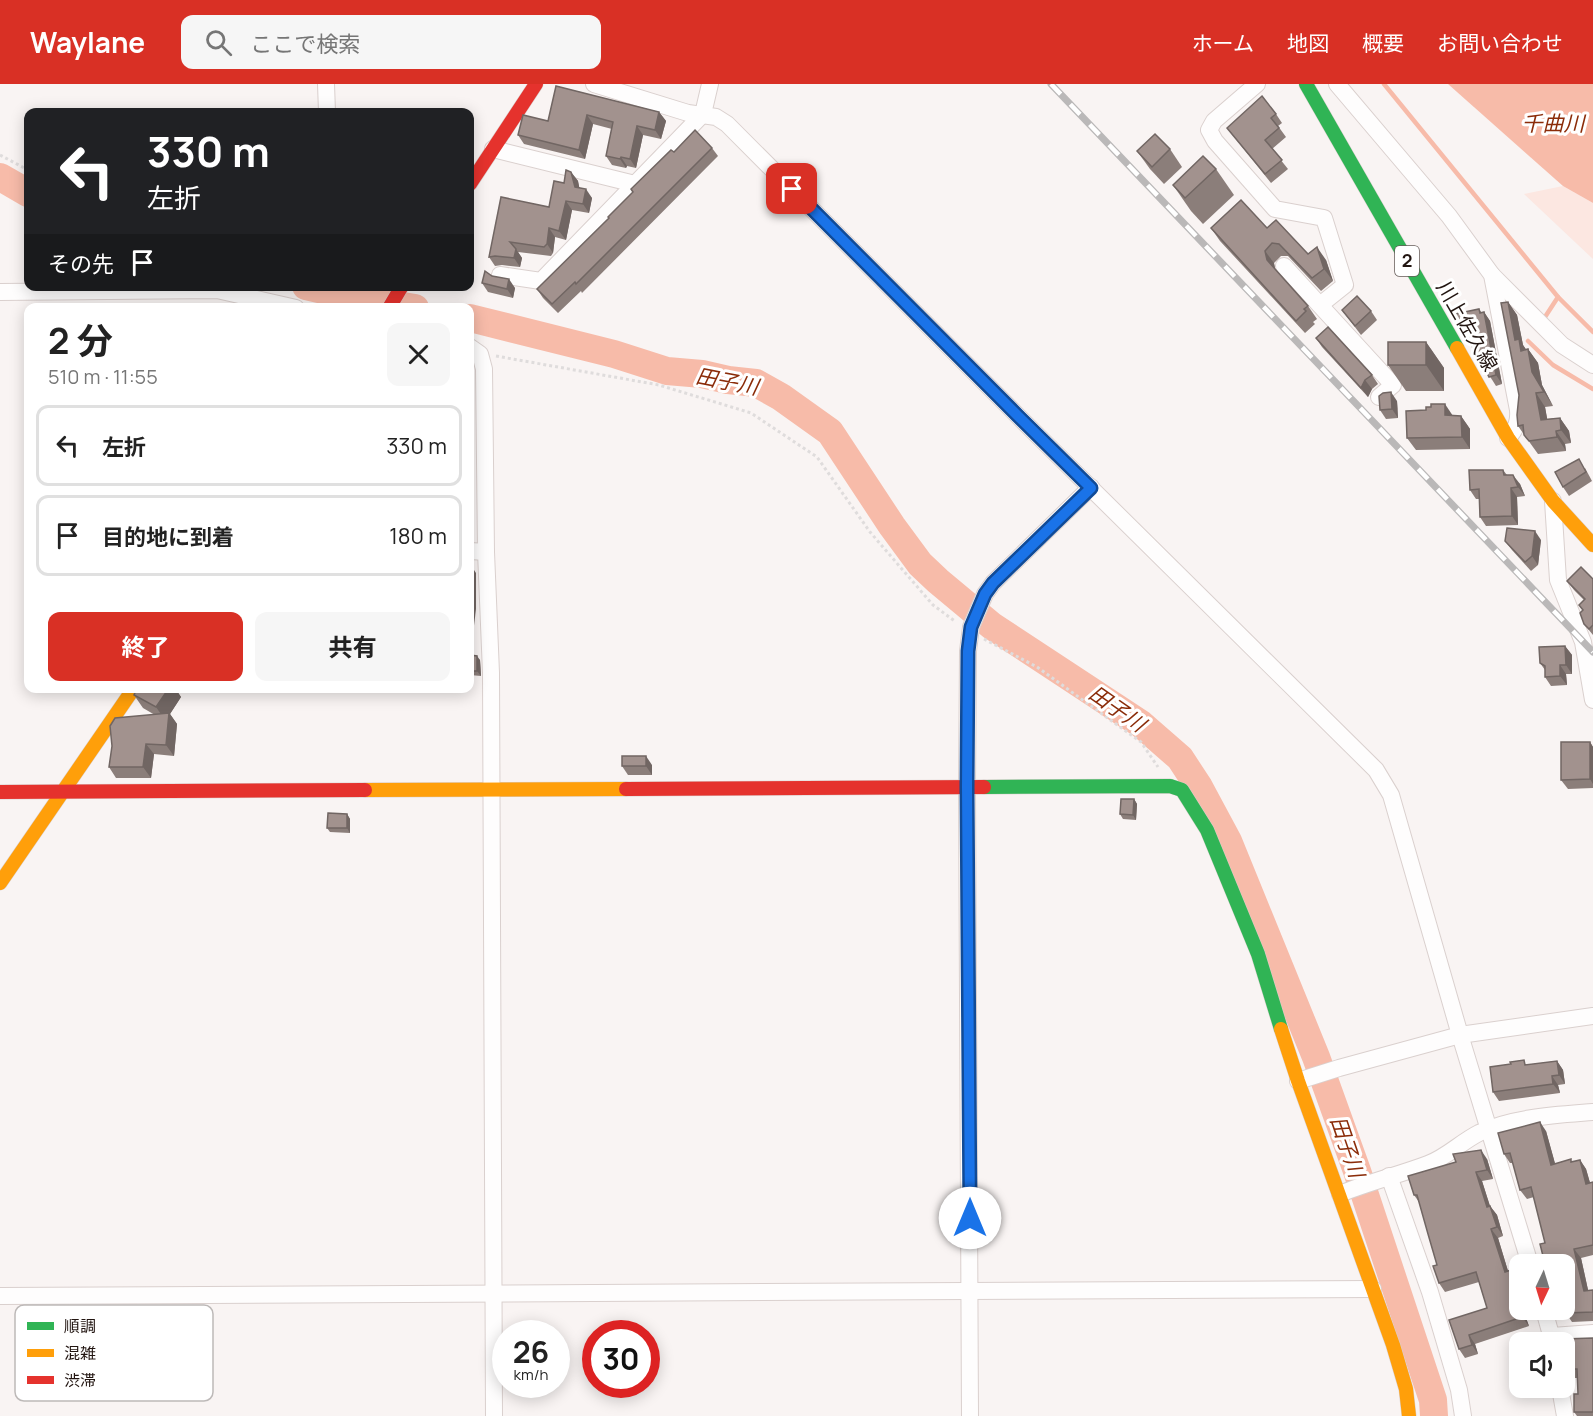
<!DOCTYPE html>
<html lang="ja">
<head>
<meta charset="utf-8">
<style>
  body { margin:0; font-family:Manrope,"Noto Sans JP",sans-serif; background:#f6f6f6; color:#222; height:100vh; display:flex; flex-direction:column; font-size:22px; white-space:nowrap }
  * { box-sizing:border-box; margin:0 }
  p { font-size:20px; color:#767676 }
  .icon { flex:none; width:33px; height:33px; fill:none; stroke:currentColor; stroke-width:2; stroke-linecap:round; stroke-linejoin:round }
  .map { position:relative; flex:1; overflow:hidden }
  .details { position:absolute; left:24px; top:219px; width:450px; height:390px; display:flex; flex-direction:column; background:#fff; border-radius:12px; box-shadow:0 3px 15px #0003 }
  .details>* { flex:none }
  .guide { position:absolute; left:24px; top:24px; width:450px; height:183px; border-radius:12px; box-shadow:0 3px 15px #0003; background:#202124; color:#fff; overflow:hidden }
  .needle { width:39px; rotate:184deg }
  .buttons { position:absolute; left:1509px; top:1170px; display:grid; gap:12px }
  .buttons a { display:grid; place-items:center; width:66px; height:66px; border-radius:12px; background:#fff; box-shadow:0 3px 15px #0003; font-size:30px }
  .speed { position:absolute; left:492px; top:1236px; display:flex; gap:12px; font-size:30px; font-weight:700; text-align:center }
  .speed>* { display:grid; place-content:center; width:78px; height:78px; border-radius:50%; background:#fff; box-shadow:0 3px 15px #0003; line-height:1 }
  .speed small { font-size:15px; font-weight:400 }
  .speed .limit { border:9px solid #d22; background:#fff; color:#111 }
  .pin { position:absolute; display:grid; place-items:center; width:51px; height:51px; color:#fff; margin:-26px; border-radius:12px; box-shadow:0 3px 9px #0006 }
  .me { position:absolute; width:66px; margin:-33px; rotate:0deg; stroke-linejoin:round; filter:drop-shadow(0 0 4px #0008) }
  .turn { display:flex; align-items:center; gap:21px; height:126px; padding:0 24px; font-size:27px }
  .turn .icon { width:78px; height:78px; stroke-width:2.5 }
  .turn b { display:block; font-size:42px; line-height:51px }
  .then { display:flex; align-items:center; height:57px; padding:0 24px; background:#0003; gap:12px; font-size:22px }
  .round { display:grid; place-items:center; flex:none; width:63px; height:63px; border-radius:12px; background:#f6f6f6 }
  .overview { display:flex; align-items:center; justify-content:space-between; height:102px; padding:0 24px }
  h1 { font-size:36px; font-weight:700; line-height:45px }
  .primary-button { display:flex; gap:12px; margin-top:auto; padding:12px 24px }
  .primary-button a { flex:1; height:69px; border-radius:12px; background:#d93025; color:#fff; font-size:24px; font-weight:700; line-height:69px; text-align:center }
  .primary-button a+a { background:#f6f6f6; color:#222 }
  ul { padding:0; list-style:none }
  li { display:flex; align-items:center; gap:18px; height:81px; margin:0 12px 9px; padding:0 12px; border:3px solid #e0e0e0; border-radius:12px }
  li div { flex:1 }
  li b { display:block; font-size:22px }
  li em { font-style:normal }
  header { display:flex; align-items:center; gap:36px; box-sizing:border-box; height:84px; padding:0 30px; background:#d93025; color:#fff }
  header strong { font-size:28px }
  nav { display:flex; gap:33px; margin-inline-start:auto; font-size:21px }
  .search { width:420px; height:54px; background:#f6f6f6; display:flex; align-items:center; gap:15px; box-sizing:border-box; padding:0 21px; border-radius:12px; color:#767676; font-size:22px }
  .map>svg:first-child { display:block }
</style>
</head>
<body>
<header>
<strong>Waylane</strong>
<div class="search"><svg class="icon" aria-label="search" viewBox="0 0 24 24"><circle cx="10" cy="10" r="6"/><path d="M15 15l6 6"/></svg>ここで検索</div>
<nav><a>ホーム</a><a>地図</a><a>概要</a><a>お問い合わせ</a></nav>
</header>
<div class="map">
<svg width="1593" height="1332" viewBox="0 0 1593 1332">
  <rect width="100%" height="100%" fill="#f9f4f3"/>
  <polygon fill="#fce7e1" points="1563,102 1593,119 1593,175 1524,110"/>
  <polygon fill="#f7bba9" points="1448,0 1593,0 1593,119 1563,102"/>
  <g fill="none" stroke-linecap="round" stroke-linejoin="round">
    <g stroke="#f7bba9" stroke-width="4.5">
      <polyline points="1384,0 1558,213 1593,248"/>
      <polyline points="1545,233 1558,213"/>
      <polyline points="1528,257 1553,281 1593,305"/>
    </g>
    <g stroke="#f7bba9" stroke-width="28">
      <polyline points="0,93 28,109"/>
      <polyline points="306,202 367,216 415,224"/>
      <polyline points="470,234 614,270 667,287 702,290 728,296 756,299 781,313 830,348 892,442 920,480 938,497 992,542 1141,640 1180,674 1199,703 1228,757 1316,973 1357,1087 1433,1316 1434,1332"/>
    </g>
    <defs>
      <g id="street">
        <polyline points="326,0 327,28"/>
        <polyline points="594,0 688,29 716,33 727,40 1018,332 1376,686 1391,711 1460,951 1530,1180"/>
        <polyline points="1257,0 1214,37 1209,46 1215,57 1275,125 1324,134 1345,201 1320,221"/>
        <path d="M1337,0L1449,132L1492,191L1518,326C1519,338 1516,345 1508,354"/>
        <polyline points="493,65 635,100"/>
        <polyline points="1284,182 1393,301 1379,313"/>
        <polyline points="500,191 541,197 703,30 710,0"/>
        <polyline points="1492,191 1562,261 1593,281"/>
        <polyline points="0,208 217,206 296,224"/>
        <polyline points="470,263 480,270 484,285 486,468 491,589 494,1332"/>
        <polyline points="1553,417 1558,496 1583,558 1593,616"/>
        <polyline points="470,467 486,468"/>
        <polyline points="1298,997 1339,984 1460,951 1593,932"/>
        <polyline points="1389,1092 1430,1208 1459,1306 1463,1332"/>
        <path d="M1340,1110C1369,1098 1399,1091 1428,1080C1447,1073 1461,1058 1479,1049C1513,1033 1556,1031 1593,1028"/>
        <polyline points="0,1212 1373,1205"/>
        <polyline points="1544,1226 1553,1258"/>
        <polyline points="1552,1252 1593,1249"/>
        <polyline points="1560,1304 1565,1332"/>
        <polyline points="970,1332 967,703 968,567 971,543 985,510 993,499 1091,403"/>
      </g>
      <g id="fast">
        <polyline points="1306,0 1457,264"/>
        <polyline points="984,703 1170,702 1182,706 1207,746 1258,870 1281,945"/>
      </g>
      <g id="slow">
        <polyline points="1457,264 1508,354 1553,417 1593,461"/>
        <polyline points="365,706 626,705"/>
        <polyline points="0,799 134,604"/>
        <polyline points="1281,945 1298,997 1393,1261 1406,1305 1409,1332"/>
      </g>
      <g id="jam">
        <polyline points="470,100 536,0"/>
        <polyline points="389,224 402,202"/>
        <polyline points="626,705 984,703"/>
        <polyline points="0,708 365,706"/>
      </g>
    </defs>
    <use href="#street" stroke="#dad0ce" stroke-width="18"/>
    <use href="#fast" stroke="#dad0ce" stroke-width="15"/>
    <use href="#slow" stroke="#dad0ce" stroke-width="15"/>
    <use href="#jam" stroke="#dad0ce" stroke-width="15"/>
    <g stroke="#dfdcdc" stroke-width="3" stroke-dasharray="3 3" stroke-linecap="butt">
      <polyline points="0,71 28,86"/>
      <polyline points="496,272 659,301 751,329 817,373 870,448 933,521 956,538"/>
      <polyline points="984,555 1037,583 1141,658 1158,683"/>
    </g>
    <use href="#street" stroke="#fefdfd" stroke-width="16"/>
    <use href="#fast" stroke="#30b455" stroke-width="14"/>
    <use href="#slow" stroke="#ff9f0a" stroke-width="14"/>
    <use href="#jam" stroke="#e5322d" stroke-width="14"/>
    <defs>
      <polyline id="rail" points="1051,0 1593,568"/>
    </defs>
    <use href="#rail" stroke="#bab8b8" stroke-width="7"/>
    <use href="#rail" stroke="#fff" stroke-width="4.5" stroke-dasharray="14" stroke-linecap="butt"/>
  </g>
  <g fill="#8b7e7a">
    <polygon points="556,2 659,28 666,37 661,55 643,51 636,84 627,82 626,84 612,81 606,72 612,45 593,40 585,75 524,60 518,51 548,37"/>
    <polygon points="1276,30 1282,39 1278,42 1286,53 1272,65 1288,85 1271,99 1227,44"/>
    <polygon points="712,64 718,72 582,209 581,207 558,229 543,214 537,205 609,135 633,108 631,105 674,68"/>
    <polygon points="1170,65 1182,83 1164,100 1150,85 1137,67"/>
    <polygon points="1216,85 1234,111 1203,140 1191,127 1173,101"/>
    <polygon points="571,88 578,97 579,103 592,114 589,129 572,126 566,156 555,153 553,169 551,172 518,168 522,174 520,183 502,181 495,182 489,173 549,123"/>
    <polygon points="1211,144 1267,144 1308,170 1326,176 1333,197 1321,207 1288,172 1281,172 1274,179 1275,186 1308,222 1317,235 1313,238 1315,240 1305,249 1220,157"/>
    <polygon points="492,192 515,204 513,214 488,208 482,199"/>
    <polygon points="1508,218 1517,231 1523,261 1526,266 1528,265 1538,279 1542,301 1553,322 1545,323 1547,335 1560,334 1569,347 1571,359 1565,360 1566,367 1538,370 1518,342 1519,311"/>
    <polygon points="1342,226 1371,227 1377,236 1361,251"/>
    <polygon points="1481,228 1484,228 1490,237 1502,300 1496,302 1479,275"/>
    <polygon points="1316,254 1372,291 1378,300 1372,305 1368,313 1322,263"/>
    <polygon points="1426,258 1444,284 1444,307 1406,307 1388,281"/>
    <polygon points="1397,317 1398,334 1386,335 1380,326"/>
    <polygon points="1426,326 1453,332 1461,332 1470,345 1470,365 1416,366 1407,354"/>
    <polygon points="1585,384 1592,397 1569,412 1563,403"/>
    <polygon points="1503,386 1507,391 1520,400 1525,412 1517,413 1518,441 1486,442 1480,433 1479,415 1476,415 1470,406"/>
    <polygon points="1541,456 1538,481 1531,487 1512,466 1505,457"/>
    <polygon points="1593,495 1593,551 1584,540 1583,526 1579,521 1584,516 1574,506 1567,497"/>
    <polygon points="1565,562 1572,571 1572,590 1566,590 1567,601 1551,602 1545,593 1545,586 1540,579"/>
    <polygon points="470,571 480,576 481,592 470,591"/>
    <polygon points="137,604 175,604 181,613 170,630 177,640 174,672 154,670 151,694 116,694 109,683 155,631 143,624 134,611"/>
    <polygon points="1590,658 1593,663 1593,704 1568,705 1561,696"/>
    <polygon points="652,681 652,691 628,691 622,682"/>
    <polygon points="1134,715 1137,720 1136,736 1123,735 1120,730"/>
    <polygon points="347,730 350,735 350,749 330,748 327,744"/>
    <polygon points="1557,977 1563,986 1565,1000 1558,1001 1560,1009 1499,1017 1493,1008 1511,980 1527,981"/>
    <polygon points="1546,1047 1555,1080 1572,1078 1580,1076 1586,1085 1590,1099 1593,1098 1593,1171 1581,1174 1588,1206 1593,1206 1593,1237 1572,1238 1566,1229 1566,1209 1564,1209 1564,1180 1545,1159 1534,1113 1527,1115 1520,1106 1513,1079 1510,1079 1504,1070"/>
    <polygon points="1487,1075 1493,1095 1482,1097 1490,1122 1497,1131 1503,1152 1498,1154 1508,1187 1517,1195 1520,1203 1520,1226 1523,1226 1529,1242 1475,1260 1478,1270 1465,1274 1459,1265 1487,1224 1479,1198 1445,1208 1439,1199 1437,1181 1419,1118 1414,1111 1456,1078"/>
    <polygon points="1593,1254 1593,1332 1577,1332 1574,1328 1578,1310 1578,1294 1571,1294 1565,1285"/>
  </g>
  <g fill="#716663">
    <polygon points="659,28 666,37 661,55 655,46"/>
    <polygon points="587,31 593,40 585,75 579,66"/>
    <polygon points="637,42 643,51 636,84 630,75"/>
    <polygon points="621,73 627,82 626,84 620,75"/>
    <polygon points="571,88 578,97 581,112 575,103"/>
    <polygon points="586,105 592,114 589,129 583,120"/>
    <polygon points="566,117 572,126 566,156 559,147"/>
    <polygon points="549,144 555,153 553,169 547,160"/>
    <polygon points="1317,163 1326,176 1333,197 1324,185"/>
    <polygon points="516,165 522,174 520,183 514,174"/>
    <polygon points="1265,167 1274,179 1276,189 1267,176"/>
    <polygon points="509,195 515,204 513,214 507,205"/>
    <polygon points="1508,218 1517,231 1523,261 1528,268 1521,267 1515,256"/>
    <polygon points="1479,225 1485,234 1484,228 1490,237 1502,300 1496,291"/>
    <polygon points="1426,258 1444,284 1444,307 1426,281"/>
    <polygon points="1528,265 1538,279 1542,301 1553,322 1544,308 1532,288"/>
    <polygon points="1365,296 1372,305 1368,313 1361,304"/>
    <polygon points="1391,308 1397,317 1398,334 1392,325"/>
    <polygon points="1536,309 1545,323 1550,350 1541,336"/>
    <polygon points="1445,320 1453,332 1445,331"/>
    <polygon points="1461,332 1470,345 1470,365 1462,353"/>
    <polygon points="1560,334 1569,347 1571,359 1561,346"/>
    <polygon points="1556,347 1565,360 1566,367 1557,353"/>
    <polygon points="1513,391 1520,400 1525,412 1518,403"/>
    <polygon points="1511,404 1517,413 1518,441 1512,432"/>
    <polygon points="1535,447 1541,456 1538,481 1532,472"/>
    <polygon points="470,480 476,489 476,525 473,550 470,546"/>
    <polygon points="1565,562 1572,571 1572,590 1566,581"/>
    <polygon points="477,572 480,576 481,592 477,587"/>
    <polygon points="1560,581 1566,590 1567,601 1560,592"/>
    <polygon points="169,604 175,604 181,613 170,630 177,640 174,672 166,661 165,636 156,623"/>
    <polygon points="1590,658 1593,663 1593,700 1590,695"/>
    <polygon points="146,660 154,670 151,694 143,683"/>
    <polygon points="646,672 652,681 652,691 646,682"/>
    <polygon points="1134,715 1137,720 1136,736 1133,731"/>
    <polygon points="347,730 350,735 350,749 347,744"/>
    <polygon points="1557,977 1563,986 1565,1000 1559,991"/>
    <polygon points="1552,992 1558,1001 1560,1009 1553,1000"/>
    <polygon points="1540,1038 1546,1047 1558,1090 1551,1081"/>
    <polygon points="1481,1066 1487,1075 1493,1095 1487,1086"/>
    <polygon points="1580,1076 1586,1085 1593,1109 1586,1100"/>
    <polygon points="1476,1088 1482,1097 1493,1132 1487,1123"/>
    <polygon points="1490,1122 1497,1131 1503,1152 1497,1143"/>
    <polygon points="1491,1145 1498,1154 1511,1197 1505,1188"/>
    <polygon points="1574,1165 1581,1174 1590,1215 1584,1207"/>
    <polygon points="1511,1186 1517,1195 1520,1203 1520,1208 1516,1203"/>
    <polygon points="1513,1204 1519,1213 1520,1224"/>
    <polygon points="1520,1226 1523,1226 1529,1242 1522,1233"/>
    <polygon points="1469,1251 1475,1260 1478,1270 1472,1261"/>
  </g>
  <g fill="#a2928e" stroke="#716663" stroke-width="1.5">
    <polygon points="556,2 659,28 655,46 637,42 630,75 621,73 620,75 606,72 613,38 587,31 579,66 518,51 523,31 548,37"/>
    <polygon points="1262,12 1276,30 1271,34 1279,44 1265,56 1282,76 1265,90 1227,44"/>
    <polygon points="695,46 712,64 576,200 575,198 552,220 537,205 609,134 608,133 633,108 631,105 671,66 674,68"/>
    <polygon points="1155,50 1170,65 1152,83 1137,67"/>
    <polygon points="1203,72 1216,85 1185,114 1173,101"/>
    <polygon points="566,86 571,88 575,103 586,105 583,120 566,117 559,147 549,144 547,160 544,163 510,158 516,165 514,174 495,172 489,173 501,113 549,123 554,97 564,99"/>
    <polygon points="1241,116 1267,144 1276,136 1308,170 1317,163 1324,185 1312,194 1279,160 1272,159 1265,167 1267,176 1308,222 1304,225 1306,227 1296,237 1211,144"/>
    <polygon points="485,187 492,192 509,195 507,205 482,199"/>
    <polygon points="1357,212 1371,227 1355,242 1342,226"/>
    <polygon points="1508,218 1515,256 1519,255 1521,267 1528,265 1532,288 1544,308 1536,309 1541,336 1560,334 1561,346 1556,347 1557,353 1529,357 1524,351 1523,341 1518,342 1517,331 1519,311 1501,219"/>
    <polygon points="1479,225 1480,229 1484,228 1496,291 1489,293 1484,283 1482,274 1479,275 1455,230"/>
    <polygon points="1328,243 1372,291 1365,296 1361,304 1316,254"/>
    <rect x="1388" y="258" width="38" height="23"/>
    <polygon points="1391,308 1392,325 1380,326 1379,312 1383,309"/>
    <polygon points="1431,320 1445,320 1445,331 1461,332 1462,353 1407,354 1406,327 1426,326 1426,323 1431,323"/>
    <polygon points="1579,375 1586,388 1563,403 1555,388"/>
    <polygon points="1469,386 1503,386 1504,391 1513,391 1518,403 1511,404 1512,432 1480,433 1479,405 1470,406"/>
    <polygon points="1507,444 1535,447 1532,472 1525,478 1505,457"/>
    <polygon points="1581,483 1593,495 1593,541 1589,545 1584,540 1580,529 1583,526 1579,521 1585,515 1567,497"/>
    <polygon points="1565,562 1566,581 1560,581 1560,592 1545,593 1545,582 1540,579 1539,563"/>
    <polygon points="470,571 477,572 477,587 470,587"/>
    <polygon points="137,604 169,604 156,623 134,611"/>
    <polygon points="169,629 166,661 146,660 143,683 109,683 112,662 110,642 115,634"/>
    <polygon points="1561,658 1590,658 1590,695 1561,696"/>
    <rect x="622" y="672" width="24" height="10"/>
    <polygon points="1121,715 1134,715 1133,731 1120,730"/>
    <polygon points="328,729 347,730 347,744 327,744"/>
    <polygon points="1524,976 1525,981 1557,977 1559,991 1552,992 1553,1000 1493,1008 1490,983 1511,980 1510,978"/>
    <polygon points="1540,1038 1551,1081 1571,1075 1571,1078 1580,1076 1586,1100 1593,1098 1593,1161 1574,1165 1584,1207 1593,1206 1593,1228 1566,1229 1566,1198 1564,1199 1564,1180 1545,1180 1540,1160 1545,1159 1531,1103 1520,1106 1510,1069 1504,1070 1498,1049"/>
    <polygon points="1481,1066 1487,1086 1476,1088 1487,1123 1490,1122 1497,1143 1491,1145 1505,1188 1511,1186 1516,1203 1513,1204 1522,1233 1469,1251 1472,1261 1459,1265 1449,1236 1487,1224 1476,1188 1439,1199 1433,1182 1437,1181 1428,1150 1417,1111 1414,1111 1408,1092 1456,1078 1453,1070"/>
    <polygon points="1593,1254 1593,1328 1574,1328 1574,1310 1578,1310 1577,1285 1565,1285 1564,1255"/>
  </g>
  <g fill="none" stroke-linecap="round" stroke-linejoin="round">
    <defs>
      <polyline id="route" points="792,105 1018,332 1091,404 993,499 985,510 971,543 968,567 967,703 970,1134"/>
    </defs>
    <use href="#route" stroke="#114b97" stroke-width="15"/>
    <use href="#route" stroke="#1a73e8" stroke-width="10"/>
  </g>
  <g text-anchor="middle" stroke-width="6" stroke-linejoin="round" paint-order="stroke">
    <rect fill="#fff" stroke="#645b58" stroke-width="1.5" x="1395" y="162" width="24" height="30" rx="4.5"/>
    <g font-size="18" font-weight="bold" fill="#221511">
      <text x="1407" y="183">2</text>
    </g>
    <g font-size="20" fill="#221511" stroke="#fff">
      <text transform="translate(1467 242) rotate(60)" y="7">川上佐久線</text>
    </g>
    <g font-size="21" font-style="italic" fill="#8b2c09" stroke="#fff">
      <text x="1553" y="47">千曲川</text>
      <text transform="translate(727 298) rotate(11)" y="7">田子川</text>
      <text transform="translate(1117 625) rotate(35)" y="7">田子川</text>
      <text transform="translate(1347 1063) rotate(71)" y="7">田子川</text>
    </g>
  </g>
  <rect x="15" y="1221" width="198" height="96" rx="9" fill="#fff" stroke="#bdb9b8" stroke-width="1.5"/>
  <rect x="27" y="1238" width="27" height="8" fill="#30b455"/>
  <rect x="27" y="1265" width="27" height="8" fill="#ff9f0a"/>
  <rect x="27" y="1292" width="27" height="8" fill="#e5322d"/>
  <g font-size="16" fill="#221511">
    <text x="64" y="1248">順調</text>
    <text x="64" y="1275">混雑</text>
    <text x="64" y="1302">渋滞</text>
  </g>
</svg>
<div class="buttons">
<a><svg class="needle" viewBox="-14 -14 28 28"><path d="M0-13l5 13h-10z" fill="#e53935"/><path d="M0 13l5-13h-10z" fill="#767676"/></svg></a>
<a><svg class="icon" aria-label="sound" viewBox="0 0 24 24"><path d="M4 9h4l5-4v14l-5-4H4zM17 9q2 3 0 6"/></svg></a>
</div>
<div class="speed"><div>26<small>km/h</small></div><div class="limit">30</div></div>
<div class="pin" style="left:792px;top:105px;background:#d93025"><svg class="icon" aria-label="arrive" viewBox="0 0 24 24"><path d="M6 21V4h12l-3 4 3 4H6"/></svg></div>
<svg class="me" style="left:970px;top:1134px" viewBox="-20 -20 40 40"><circle r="19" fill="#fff"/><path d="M0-13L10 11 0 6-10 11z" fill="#1a73e8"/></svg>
<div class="guide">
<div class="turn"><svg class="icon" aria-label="left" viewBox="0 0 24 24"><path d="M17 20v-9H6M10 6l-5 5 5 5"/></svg><div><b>330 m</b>左折</div></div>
<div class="then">その先<svg class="icon" aria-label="arrive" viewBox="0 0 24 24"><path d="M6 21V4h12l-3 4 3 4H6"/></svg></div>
</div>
<section class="details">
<div class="overview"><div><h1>2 分</h1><p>510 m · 11:55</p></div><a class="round"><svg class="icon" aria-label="close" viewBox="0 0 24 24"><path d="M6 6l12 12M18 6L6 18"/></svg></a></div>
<ul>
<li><svg class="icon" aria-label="left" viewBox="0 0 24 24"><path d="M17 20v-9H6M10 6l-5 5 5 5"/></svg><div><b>左折</b></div><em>330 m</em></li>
<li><svg class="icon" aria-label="arrive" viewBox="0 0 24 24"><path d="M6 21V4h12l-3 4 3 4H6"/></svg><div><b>目的地に到着</b></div><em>180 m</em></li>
</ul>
<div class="primary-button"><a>終了</a><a>共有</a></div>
</section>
</div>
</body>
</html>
